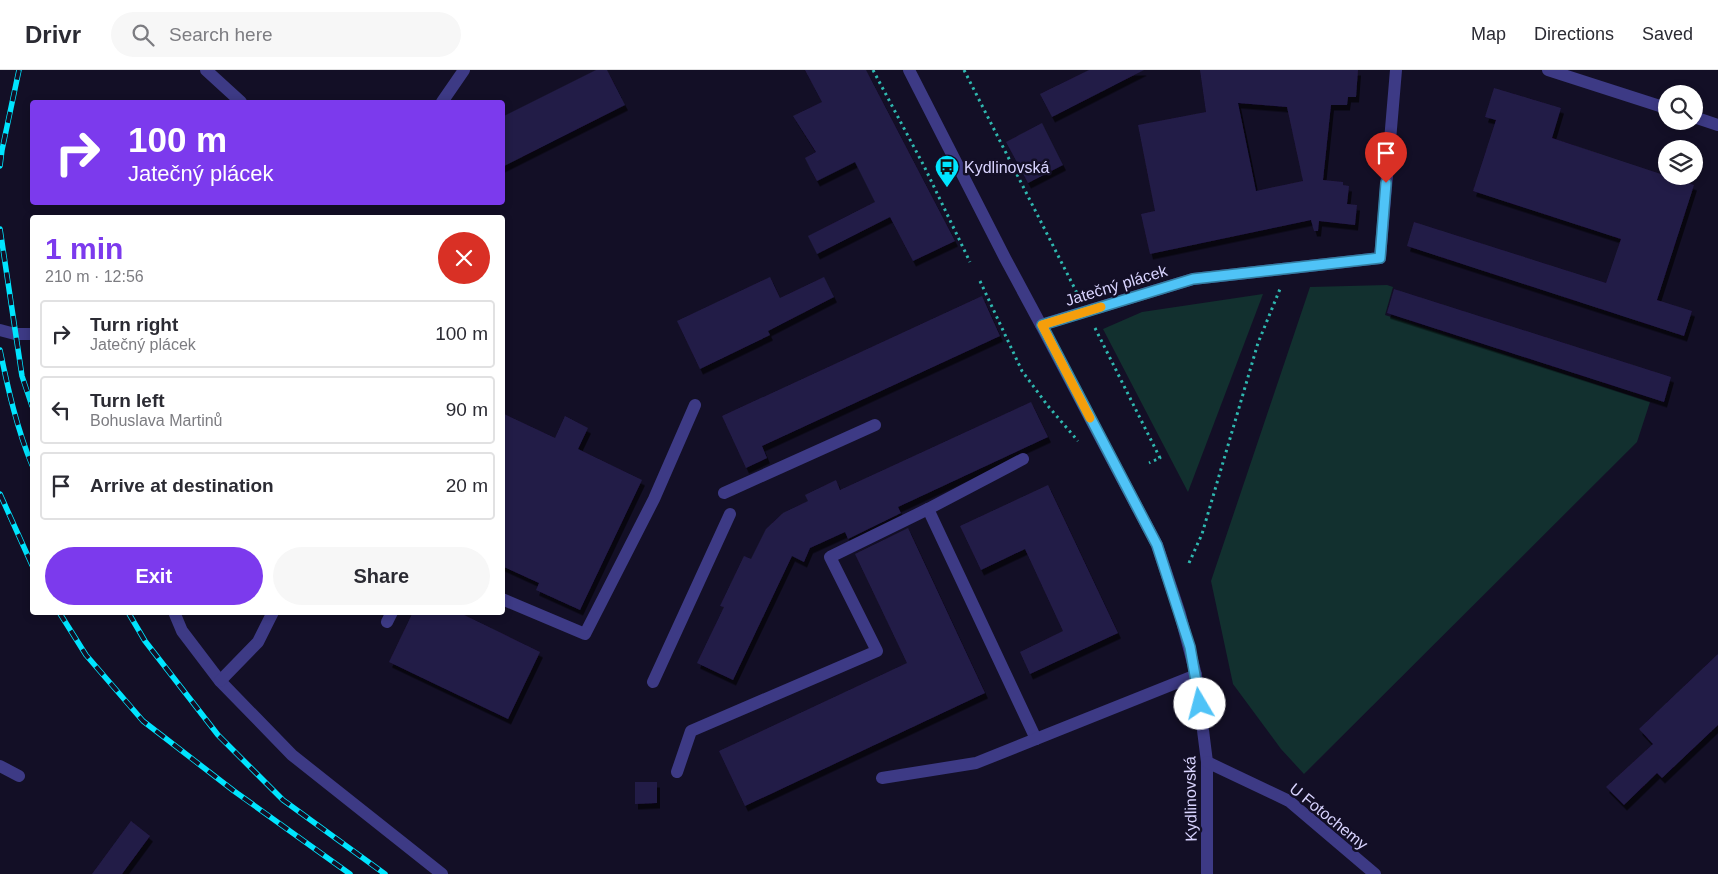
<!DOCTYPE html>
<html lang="en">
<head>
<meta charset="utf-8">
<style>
  body { margin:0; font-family:Helvetica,sans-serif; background:#f7f7f7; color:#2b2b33; height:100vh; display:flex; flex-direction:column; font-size:19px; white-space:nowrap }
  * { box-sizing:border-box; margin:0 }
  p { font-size:16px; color:#7c7c81 }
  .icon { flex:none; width:28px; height:28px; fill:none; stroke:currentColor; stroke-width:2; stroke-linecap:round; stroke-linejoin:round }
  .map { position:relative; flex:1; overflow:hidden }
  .panel { position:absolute; left:30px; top:145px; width:475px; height:400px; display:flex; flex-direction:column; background:#fff; border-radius:5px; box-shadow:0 2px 8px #0003 }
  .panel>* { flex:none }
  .banner { position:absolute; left:30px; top:30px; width:475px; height:105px; border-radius:5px; box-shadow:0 2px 8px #0003; background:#7c3aed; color:#fff; overflow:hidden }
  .tools { position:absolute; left:1658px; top:15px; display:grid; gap:10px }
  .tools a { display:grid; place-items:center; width:45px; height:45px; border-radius:50%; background:#fff; box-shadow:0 2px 8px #0003; font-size:25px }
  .pin { position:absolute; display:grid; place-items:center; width:42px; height:42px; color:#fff; margin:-51px -21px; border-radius:50% 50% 50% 0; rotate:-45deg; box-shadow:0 0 5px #0007 }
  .pin .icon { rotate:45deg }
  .me { position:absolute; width:55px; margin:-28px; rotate:352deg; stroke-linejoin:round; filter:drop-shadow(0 0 4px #0008) }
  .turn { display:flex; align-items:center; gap:18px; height:105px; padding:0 15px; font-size:22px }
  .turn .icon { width:65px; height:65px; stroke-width:2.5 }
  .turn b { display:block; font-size:35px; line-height:42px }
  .round { display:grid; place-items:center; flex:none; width:52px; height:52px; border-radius:26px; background:#f7f7f7 }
  .overview { display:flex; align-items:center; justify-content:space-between; height:85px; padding:0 15px }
  h1 { font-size:30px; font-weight:600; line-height:38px; color:#7c3aed }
  .primary-button { display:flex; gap:10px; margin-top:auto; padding:10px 15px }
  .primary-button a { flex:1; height:58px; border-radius:30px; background:#7c3aed; color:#fff; font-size:20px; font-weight:600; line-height:58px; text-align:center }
  .primary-button a+a { background:#f7f7f7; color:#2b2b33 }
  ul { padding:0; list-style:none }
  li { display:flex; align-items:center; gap:15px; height:68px; margin:0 10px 8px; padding:0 5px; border:2px solid #e1e1e2; border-radius:5px }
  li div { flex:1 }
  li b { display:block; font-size:19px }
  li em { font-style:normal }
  header { display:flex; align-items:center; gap:30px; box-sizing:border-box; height:70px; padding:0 25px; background:#fff; border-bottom:1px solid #e1e1e2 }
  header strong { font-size:24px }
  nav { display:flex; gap:28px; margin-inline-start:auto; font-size:18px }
  .search { width:350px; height:45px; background:#f7f7f7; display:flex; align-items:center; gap:12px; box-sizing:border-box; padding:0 18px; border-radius:28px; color:#7c7c81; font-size:19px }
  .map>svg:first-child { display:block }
</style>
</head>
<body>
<header>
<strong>Drivr</strong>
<div class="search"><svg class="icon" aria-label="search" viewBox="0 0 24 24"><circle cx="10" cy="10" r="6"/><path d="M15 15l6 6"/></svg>Search here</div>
<nav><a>Map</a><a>Directions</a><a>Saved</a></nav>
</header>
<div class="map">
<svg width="1718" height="804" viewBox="0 0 1718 804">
  <defs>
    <filter id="shadow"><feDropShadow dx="3" dy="5.5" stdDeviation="0" flood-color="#0009"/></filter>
  </defs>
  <rect width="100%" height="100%" fill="#130f26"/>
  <g fill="#12302f">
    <polygon points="1387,215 1393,217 1385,245 1650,332 1637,372 1304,704 1281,679 1233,614 1211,511 1310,217"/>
    <polygon points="1263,224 1188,422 1103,259 1142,242"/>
  </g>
  <g fill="#241b47" fill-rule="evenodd" filter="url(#shadow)">
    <polygon points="596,0 607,0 625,35 502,97 502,47"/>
    <polygon points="805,0 866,0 955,171 913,191 890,147 817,184 808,166 875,132 855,92 817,111 811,100 805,88 816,82 793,46 822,32"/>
    <polygon points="1089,0 1144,0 1052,47 1040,24"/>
    <path d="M1200,0H1358L1356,27H1348L1347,35H1331L1323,110L1343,112V115L1349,116L1347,134L1357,135L1355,155L1319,151L1318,161H1314L1311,150L1150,184L1141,144L1155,141L1138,55L1206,42ZM1238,33L1287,37L1303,111L1256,121Z"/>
    <polygon points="1494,18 1561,38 1552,68 1694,115 1657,230 1692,241 1684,266 1407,176 1414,152 1606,213 1621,169 1473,121 1496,50 1485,47"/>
    <polygon points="1042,53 1063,95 1028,113 1006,72"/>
    <polygon points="770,207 780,228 824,207 834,227 768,261 770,265 700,299 677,251"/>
    <polygon points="1394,219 1671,307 1664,332 1387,243"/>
    <polygon points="982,226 1000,266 762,376 767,388 746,398 722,346"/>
    <polygon points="1031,332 1048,367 898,437 901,443 848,469 845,462 810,478 804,492 792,486 733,610 697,593 724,537 720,536 744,486 751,489 766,459 783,443 808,431 805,425 836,410 840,420"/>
    <polygon points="502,343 555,368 565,346 588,358 578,379 642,410 580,540 536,520 539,513 502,496"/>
    <polygon points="1048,415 1118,563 1030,604 1020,582 1063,561 1025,479 981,500 960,456"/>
    <polygon points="908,458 985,623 745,736 719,681 907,593 855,484"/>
    <polygon points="413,542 458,542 540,582 508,649 389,592"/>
    <polygon points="1718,584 1718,655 1662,708 1657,703 1624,735 1606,717 1653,674 1639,659"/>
    <polygon points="635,712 657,712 657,733 635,734"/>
    <polygon points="131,751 150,766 122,804 92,804"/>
  </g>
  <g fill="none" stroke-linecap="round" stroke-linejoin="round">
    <g stroke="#2fb8b0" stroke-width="3" stroke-dasharray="2.5 4" stroke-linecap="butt">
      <polyline points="873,0 924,96 970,192"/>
      <polyline points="964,0 1077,223"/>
      <polyline points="980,211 1022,301 1048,336 1078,371"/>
      <polyline points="1095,258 1160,388 1149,393"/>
      <polyline points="1189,493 1202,464 1258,273 1280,219"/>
    </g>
    <g stroke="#3d3a85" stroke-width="12">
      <polyline points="206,0 241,32"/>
      <polyline points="442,32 464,0"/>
      <polyline points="0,260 15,264 32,264"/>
      <polyline points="724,423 875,355"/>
      <polyline points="928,439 1036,669"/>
      <polyline points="502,529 585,564 654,429 695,335"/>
      <polyline points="174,542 182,561 220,611 292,685 442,804"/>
      <polyline points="387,552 392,542"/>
      <polyline points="220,611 258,572 273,542"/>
      <polyline points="653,612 730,444"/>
      <polyline points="677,702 691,661 877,581 830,487 928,439 1023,389"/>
      <polyline points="882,708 976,693 1196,605"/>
    </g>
    <g stroke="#3d3a85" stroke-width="12">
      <polyline points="909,0 1005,188 1041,255 1157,475 1180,544 1196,605 1207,692 1207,804"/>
      <polyline points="1548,0 1666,38"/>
      <polyline points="1694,47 1718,55"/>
      <polyline points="1041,255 1193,209 1380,188 1396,0"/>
      <polyline points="1207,692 1289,731 1375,804"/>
      <polyline points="0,696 19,706"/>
    </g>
    <defs>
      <g id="rail">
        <polyline points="0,96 2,80 19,0"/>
        <polyline points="0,159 22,306 32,336"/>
        <path d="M0,280C8,319 17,359 32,395"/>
        <polyline points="0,424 32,495"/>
        <polyline points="59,542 86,585 143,651 234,721 350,804"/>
        <polyline points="128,542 145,571 218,665 283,730 385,804"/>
      </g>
    </defs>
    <use href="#rail" stroke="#00e5ff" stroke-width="5.5"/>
    <use href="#rail" stroke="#130f26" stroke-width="4" stroke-dasharray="11" stroke-linecap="butt"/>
  </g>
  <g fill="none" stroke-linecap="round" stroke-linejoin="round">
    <defs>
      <polyline id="route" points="1200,634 1190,577 1157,475 1042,255 1193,209 1380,188 1386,113"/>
    </defs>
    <use href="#route" stroke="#337fa1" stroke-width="12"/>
    <use href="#route" stroke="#4fc3f7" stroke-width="9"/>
    <polyline stroke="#f59e0b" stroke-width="9" points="1090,348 1042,255 1101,237"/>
  </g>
  <defs>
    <symbol id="bus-pin" viewBox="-11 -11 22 30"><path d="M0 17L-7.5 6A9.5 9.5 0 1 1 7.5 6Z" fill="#00e5ff" stroke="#130f26"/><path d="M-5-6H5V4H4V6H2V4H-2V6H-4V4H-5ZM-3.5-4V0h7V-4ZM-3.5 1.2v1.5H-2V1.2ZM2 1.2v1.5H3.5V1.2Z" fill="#111"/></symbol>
  </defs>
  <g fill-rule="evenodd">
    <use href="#bus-pin" x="933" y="83" width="28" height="38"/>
  </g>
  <g text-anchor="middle" stroke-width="5" stroke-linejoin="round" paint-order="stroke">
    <g font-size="16" fill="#d9d4ff" stroke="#130f26" text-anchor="start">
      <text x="964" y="103">Kydlinovská</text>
    </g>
    <g font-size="16" fill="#d9d4ff" stroke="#130f26">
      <text transform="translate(1116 215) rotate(-17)" y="6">Jatečný plácek</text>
      <text transform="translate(1190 729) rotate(-91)" y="6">Kydlinovská</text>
      <text transform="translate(1329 746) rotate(39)" y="6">U Fotochemy</text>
    </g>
  </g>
</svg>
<div class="tools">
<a><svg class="icon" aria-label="search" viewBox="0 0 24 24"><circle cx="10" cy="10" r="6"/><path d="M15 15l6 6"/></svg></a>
<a><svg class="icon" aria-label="layers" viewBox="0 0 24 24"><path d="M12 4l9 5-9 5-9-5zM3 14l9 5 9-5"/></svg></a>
</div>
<div class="pin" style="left:1386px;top:113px;background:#d93025"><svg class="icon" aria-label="arrive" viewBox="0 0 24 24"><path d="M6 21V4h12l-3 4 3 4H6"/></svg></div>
<svg class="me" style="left:1200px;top:634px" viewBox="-20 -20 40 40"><circle r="19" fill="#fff"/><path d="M0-13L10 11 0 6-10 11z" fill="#4fc3f7"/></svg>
<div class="banner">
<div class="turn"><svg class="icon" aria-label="right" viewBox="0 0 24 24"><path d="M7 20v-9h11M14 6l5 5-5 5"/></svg><div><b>100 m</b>Jatečný plácek</div></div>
</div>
<section class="panel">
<div class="overview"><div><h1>1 min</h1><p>210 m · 12:56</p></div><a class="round" style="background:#d93025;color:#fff"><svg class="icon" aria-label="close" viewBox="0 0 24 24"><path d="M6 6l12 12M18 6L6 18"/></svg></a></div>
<ul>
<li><svg class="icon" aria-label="right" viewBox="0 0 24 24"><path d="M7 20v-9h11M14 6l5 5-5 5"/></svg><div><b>Turn right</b><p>Jatečný plácek</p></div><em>100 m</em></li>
<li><svg class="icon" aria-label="left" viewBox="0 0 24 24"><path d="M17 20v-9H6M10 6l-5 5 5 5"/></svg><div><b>Turn left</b><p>Bohuslava Martinů</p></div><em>90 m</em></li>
<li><svg class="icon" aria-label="arrive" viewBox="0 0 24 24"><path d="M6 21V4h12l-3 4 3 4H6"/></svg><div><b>Arrive at destination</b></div><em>20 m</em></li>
</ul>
<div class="primary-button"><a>Exit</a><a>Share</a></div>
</section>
</div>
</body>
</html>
